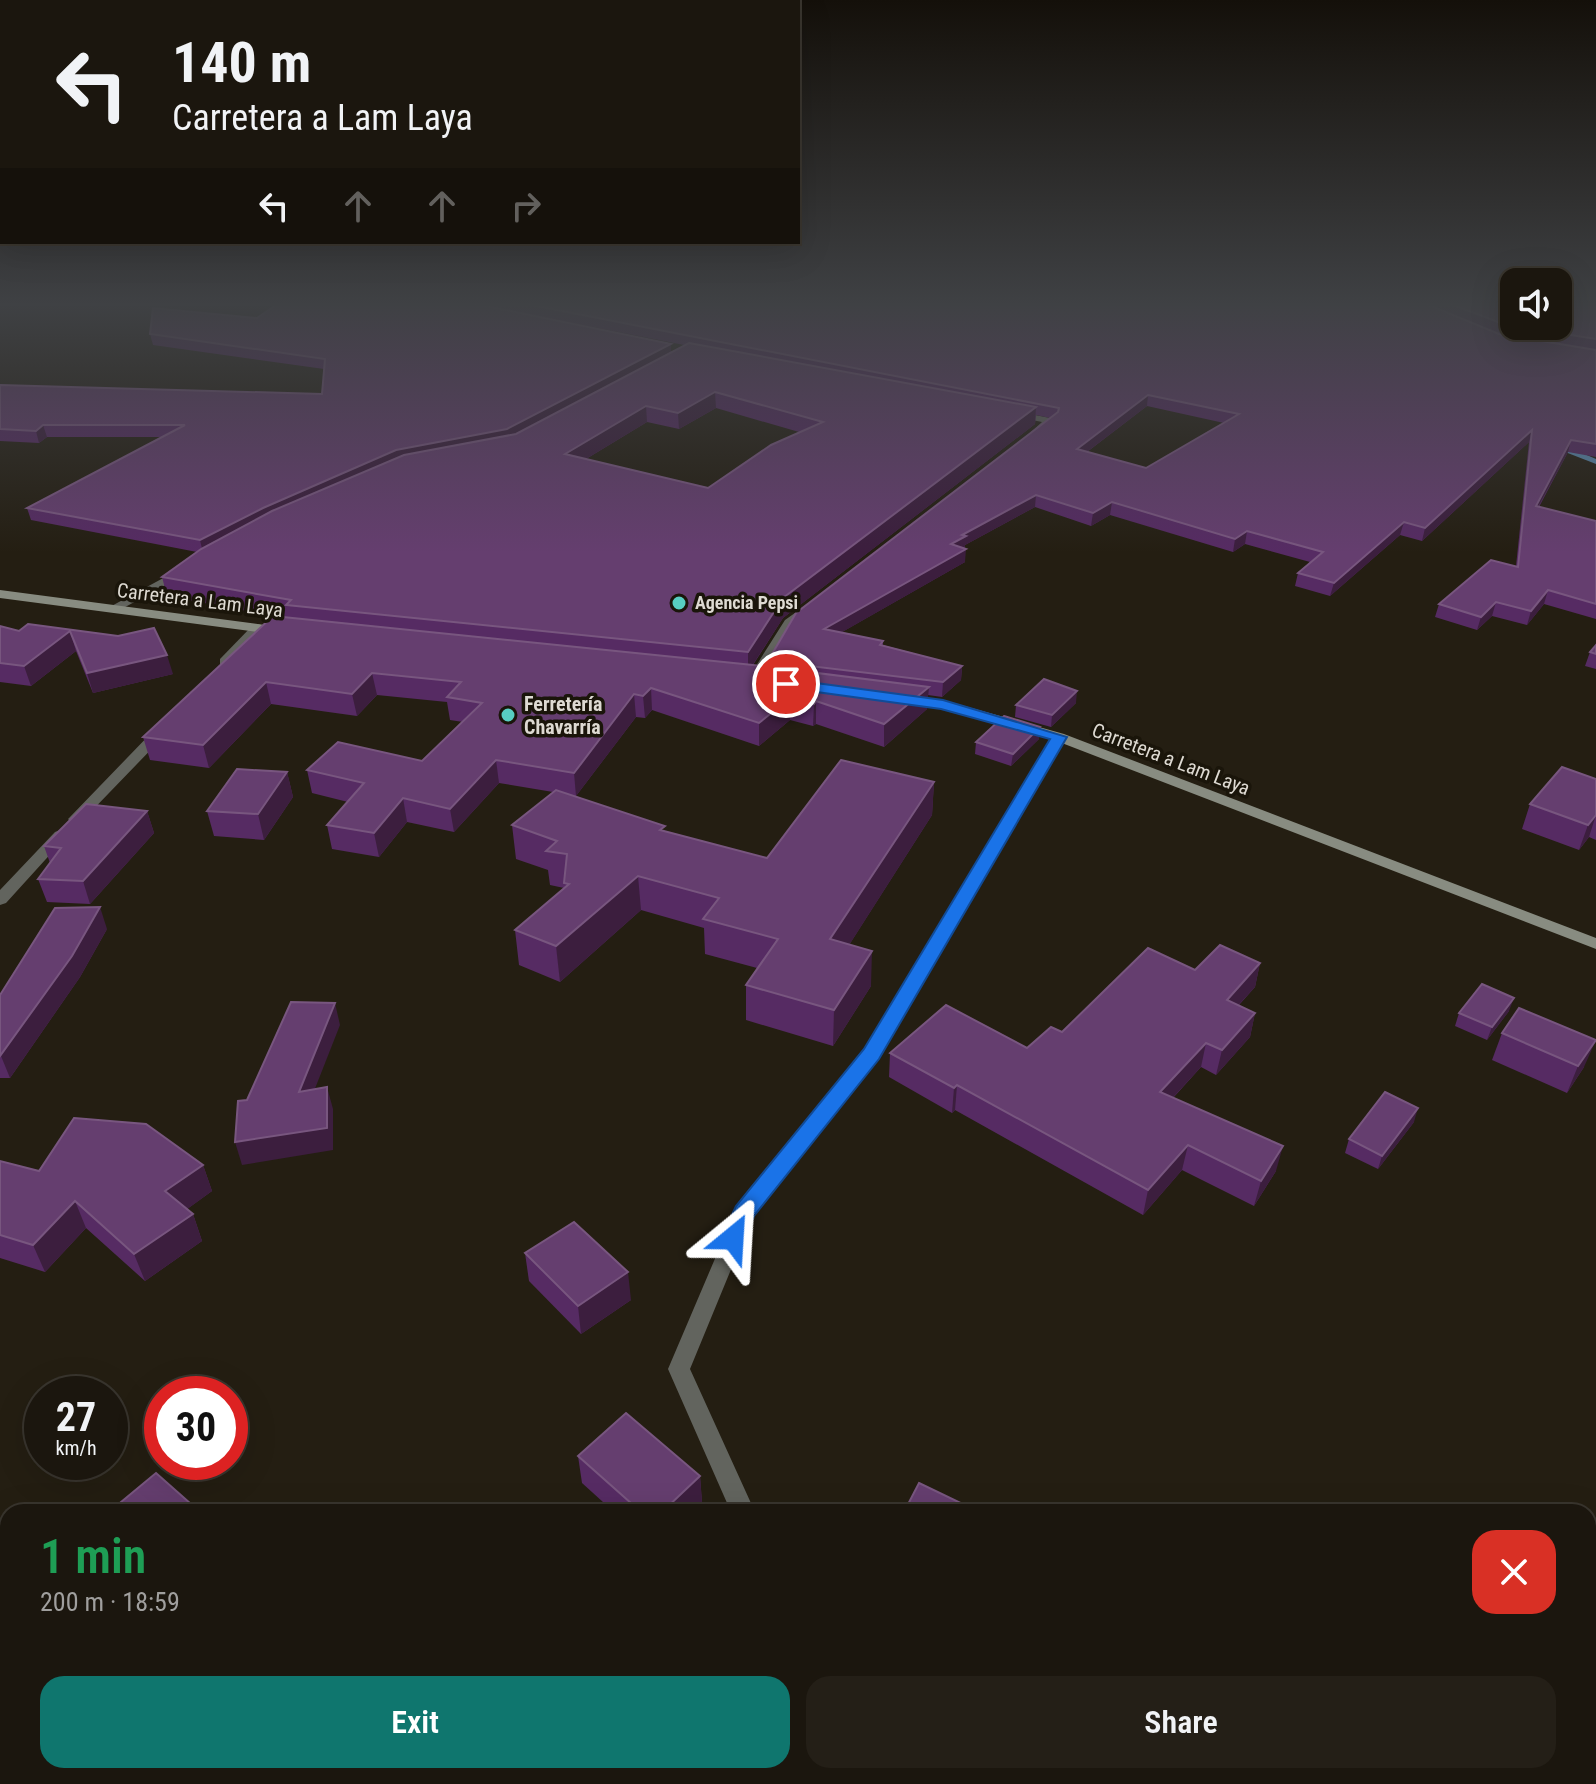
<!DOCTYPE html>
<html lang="en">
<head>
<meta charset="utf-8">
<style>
  body { margin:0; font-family:"Roboto Condensed",sans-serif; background:#241f17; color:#f1f3f6; height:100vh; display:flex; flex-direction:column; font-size:30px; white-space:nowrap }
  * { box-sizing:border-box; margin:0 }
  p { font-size:26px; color:#a09f9e }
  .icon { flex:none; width:44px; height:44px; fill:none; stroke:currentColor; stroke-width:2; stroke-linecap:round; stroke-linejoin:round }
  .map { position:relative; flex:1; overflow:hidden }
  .panel { position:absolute; left:0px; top:1504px; width:1596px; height:280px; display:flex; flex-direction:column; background:#1b160e; border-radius:24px 24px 0 0; box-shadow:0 8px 32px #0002,0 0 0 2px #39352e }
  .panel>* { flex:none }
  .top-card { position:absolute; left:0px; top:0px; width:800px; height:244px; box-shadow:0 8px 32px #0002,0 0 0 2px #39352e; background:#1b160e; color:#f1f3f6; overflow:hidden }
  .tools { position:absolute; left:1500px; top:268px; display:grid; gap:16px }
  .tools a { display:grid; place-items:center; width:72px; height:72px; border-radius:16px; background:#1b160e; box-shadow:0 8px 32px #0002,0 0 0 2px #39352e; font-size:40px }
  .speed { position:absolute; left:24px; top:1376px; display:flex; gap:16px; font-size:40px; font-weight:700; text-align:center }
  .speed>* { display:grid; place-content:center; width:104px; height:104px; border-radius:50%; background:#1b160e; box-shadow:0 8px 32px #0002,0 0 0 2px #39352e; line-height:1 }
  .speed small { font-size:20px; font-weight:400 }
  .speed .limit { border:12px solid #d22; background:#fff; color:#111 }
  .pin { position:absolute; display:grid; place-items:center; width:68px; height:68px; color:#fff; margin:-34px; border:4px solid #fff; border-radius:50%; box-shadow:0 2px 8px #0007 }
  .me { position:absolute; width:88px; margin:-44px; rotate:27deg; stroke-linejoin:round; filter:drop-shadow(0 0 6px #0008) }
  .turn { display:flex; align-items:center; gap:28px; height:168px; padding:0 40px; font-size:36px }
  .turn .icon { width:104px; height:104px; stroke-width:2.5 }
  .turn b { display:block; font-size:56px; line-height:68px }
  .lanes { display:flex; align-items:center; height:76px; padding:0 40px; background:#0003; justify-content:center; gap:40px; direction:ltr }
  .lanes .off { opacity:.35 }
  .round { display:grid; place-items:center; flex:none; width:84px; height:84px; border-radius:24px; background:#241f17 }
  .head { display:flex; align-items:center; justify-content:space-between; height:136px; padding:0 40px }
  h1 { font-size:48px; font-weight:600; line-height:60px; color:#1e9e55 }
  .primary-button { display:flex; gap:16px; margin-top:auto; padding:16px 40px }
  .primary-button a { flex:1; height:92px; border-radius:24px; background:#0f766e; color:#fff; font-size:32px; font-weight:600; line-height:92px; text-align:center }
  .primary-button a+a { background:#241f17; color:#f1f3f6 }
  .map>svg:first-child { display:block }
</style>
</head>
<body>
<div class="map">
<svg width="1596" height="1784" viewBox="0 0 1596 1784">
  <rect width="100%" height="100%" fill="#241e12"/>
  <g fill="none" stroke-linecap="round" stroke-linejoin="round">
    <g fill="#5a89ae" fill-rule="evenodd">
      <polygon points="1560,446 1566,446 1596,459 1596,464 1560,450"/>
      <polygon points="1588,1700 1596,1703 1596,1724 1588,1721"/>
      <polygon points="1026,1776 1056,1776 1052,1784 1022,1784"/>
    </g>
    <g fill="#62645e" fill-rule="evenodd">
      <polygon points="1015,411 1050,418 1055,421 1036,435 1031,432 1042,422 1012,416 1012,412"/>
      <polygon points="180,569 184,571 184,575 116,612 108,612 106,609"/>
      <polygon points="809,603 815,607 794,625 759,683 749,683 747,680 785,620"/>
      <polygon points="257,624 261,625 261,631 230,665 220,665 220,659 253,625"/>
      <polygon points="160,728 167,732 165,735 81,822 71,822 68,819 71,816 155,729"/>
      <polygon points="1059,733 1066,737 878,1058 753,1216 690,1369 755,1512 731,1512 668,1369 737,1207 865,1050 1052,737"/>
      <polygon points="60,830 65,832 68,835 65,838 6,903 0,905 0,890 55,832"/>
    </g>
    <g fill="#888c81" fill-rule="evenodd">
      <polygon points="0,590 280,627 286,631 280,635 0,598"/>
      <polygon points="907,696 943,700 1064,734 1596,938 1596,949 1054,740 942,708 902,703 900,700"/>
    </g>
  </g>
  <g fill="#562b63" fill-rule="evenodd">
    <path d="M279,303H1596V457L1568,452L1539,507L1596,521V619L1544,604L1527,625L1492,616L1477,630L1435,617L1439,604L1516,566L1529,442L1422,541L1400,535L1330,596L1295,586L1298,573L1310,562L1245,544L1233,552L1110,515L1091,526L1035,507L965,545V562L842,632L883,641V645L962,666L961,680L942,697L928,695L927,709L884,747L816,724L813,726L790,720L759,746L652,710L645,718L636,717L576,796L665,831L767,858L934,782L932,815L849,945L871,986L833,1046L746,1020V985L757,968L705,954L704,928L641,910L560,982L519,965L515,930L564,888L550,885L548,870L516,859L512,825L553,792L499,783L454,832L407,822L379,857L332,849L327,825L348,802L312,793L307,770L422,761L463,722L450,720L447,702L377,695L357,716L271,704L209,768L150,760L143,737L279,617L167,596L162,577L197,552L31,520L27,508L162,437H47L39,443L0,441V385L322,394L324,369L153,345L150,334L257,318ZM477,304L684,345L671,352ZM1147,406L1224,423L1146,468L1087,452ZM716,408L799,432L708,488L586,459L647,422L679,429ZM1036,415L1050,418L768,661V667L753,665L783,618L1035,424Z"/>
    <polygon points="0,626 19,631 118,636 173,674 93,693 76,651 31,686 0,682"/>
    <polygon points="1596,645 1596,669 1585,666 1590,652"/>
    <polygon points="1076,703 1051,727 1015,717 1016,705"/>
    <polygon points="1039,739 1011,766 975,754 976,742"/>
    <polygon points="287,772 293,797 264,840 214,836 207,811"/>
    <polygon points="1596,779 1596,840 1589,837 1579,850 1522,829 1530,804"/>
    <polygon points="147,811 154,833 90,904 47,902 38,879 50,863 44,846"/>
    <polygon points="107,929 80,977 10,1078 0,1078 0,995"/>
    <polygon points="1260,963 1255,987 1239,1005 1255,1013 1250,1037 1216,1075 1201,1067 1173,1098 1276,1171 1254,1206 1182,1170 1143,1215 955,1110 952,1113 889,1077 890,1053 1027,1048 1195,970"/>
    <polygon points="1509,1011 1487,1040 1455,1026 1459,1013"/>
    <polygon points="1502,1033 1584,1067 1567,1093 1492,1060"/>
    <polygon points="1414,1122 1378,1169 1345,1153 1349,1139"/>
    <polygon points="0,1161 39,1171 203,1165 212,1191 187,1209 193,1214 202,1241 145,1281 86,1228 45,1272 0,1258"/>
    <polygon points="525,1253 631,1300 581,1334 529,1281"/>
    <polygon points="578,1456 700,1476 702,1503 693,1512 614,1512 582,1483"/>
    <polygon points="8,1548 8,1697 0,1692 0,1556"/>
    <polygon points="1329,1776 1358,1776 1354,1784 1347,1784"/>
  </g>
  <g fill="#3c1e3e">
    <polygon points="671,344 671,354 508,441 203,553 200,540 263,508 396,450"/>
    <polygon points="715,392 716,408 679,429 678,413"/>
    <polygon points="1148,395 1147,406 1075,461 1077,449"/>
    <polygon points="646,406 647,422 566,471 565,454"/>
    <polygon points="1036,407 1035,424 783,618 748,672 748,652 783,598"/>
    <polygon points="43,425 47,437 39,443 36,431"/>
    <polygon points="1532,430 1529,442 1422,541 1425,528"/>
    <polygon points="1571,440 1568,452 1532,518 1536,506"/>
    <polygon points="1036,495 1035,507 965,545 965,549 951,544 962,535"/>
    <polygon points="1112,502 1110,515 1091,526 1093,513"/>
    <polygon points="1404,522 1400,535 1330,596 1334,583"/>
    <polygon points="1247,531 1245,544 1233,552 1235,539"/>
    <polygon points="966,549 965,562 823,643 824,629"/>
    <polygon points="1548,590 1544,604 1527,625 1531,611"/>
    <polygon points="1496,602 1492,616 1477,630 1481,617"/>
    <polygon points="70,631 76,651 31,686 24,666"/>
    <polygon points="167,655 173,674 93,693 87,673"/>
    <polygon points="962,666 961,680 942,697 943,682"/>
    <polygon points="372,673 377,695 357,716 352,694"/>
    <polygon points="266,682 271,704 209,768 203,745"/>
    <polygon points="929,687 927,709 884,747 884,724"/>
    <polygon points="651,688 652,710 645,718 643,696"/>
    <polygon points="1077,691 1076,703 1051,727 1052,715"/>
    <polygon points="634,694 636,717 576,796 574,773"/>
    <polygon points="790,698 790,720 759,746 759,723"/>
    <polygon points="816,701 816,724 813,726 814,704"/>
    <polygon points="1040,727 1039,739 1011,766 1013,754"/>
    <polygon points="496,760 499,783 454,832 450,809"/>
    <polygon points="287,772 293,797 264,840 258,814"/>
    <polygon points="934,782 932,815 830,975 830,939"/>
    <polygon points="403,798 407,822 379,857 374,833"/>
    <polygon points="147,811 154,833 90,904 83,881"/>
    <polygon points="1596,815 1589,837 1579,850 1588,825"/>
    <polygon points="638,876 641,910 560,982 556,946"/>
    <polygon points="100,907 107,929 80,977 10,1078 1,1056"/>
    <polygon points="872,951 871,986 833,1046 834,1010"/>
    <polygon points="1260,963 1255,987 1221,1024 1227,1000"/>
    <polygon points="1514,998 1509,1011 1487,1040 1492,1027"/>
    <polygon points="335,1003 340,1025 305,1114 299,1092"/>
    <polygon points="1255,1013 1250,1037 1216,1075 1222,1050"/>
    <polygon points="1596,1040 1584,1067 1567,1093 1578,1066"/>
    <polygon points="1206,1043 1201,1067 1155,1117 1160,1092"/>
    <polygon points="957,1085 955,1110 952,1113 954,1088"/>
    <polygon points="327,1087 333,1109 333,1150 242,1165 235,1142"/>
    <polygon points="1418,1108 1414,1122 1378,1169 1382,1156"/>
    <polygon points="1188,1145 1182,1170 1143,1215 1148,1190"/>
    <polygon points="1283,1146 1276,1171 1254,1206 1261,1181"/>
    <polygon points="203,1165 212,1191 175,1218 165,1191"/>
    <polygon points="75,1201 86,1228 45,1272 33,1245"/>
    <polygon points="193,1214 202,1241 145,1281 134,1254"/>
    <polygon points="628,1272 631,1300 581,1334 578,1306"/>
    <polygon points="700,1476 702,1503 693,1512 662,1512"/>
  </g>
  <g fill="#653e6f" stroke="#78567f" stroke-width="2" fill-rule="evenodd">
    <polygon points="279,303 471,303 671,344 507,429 396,450 263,508 200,540 27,508 185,425 43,425 36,431 0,429 0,385 322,394 325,359 150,334 153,308 257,318"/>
    <path d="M521,303H1424L1499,334L1596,350V444L1571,440L1536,506L1596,521V604L1548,590L1531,611L1496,602L1481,617L1439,604L1491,560L1518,567L1532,430L1425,528L1404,522L1334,583L1298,573L1323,552L1247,531L1235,539L1112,502L1093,513L1036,495L962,535L966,536L951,544L966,549L824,629L883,641L880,645L962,666L943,682L768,661L796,613L1058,412L1059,408ZM1148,395L1239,414L1146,468L1077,449Z"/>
    <polygon points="1448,303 1514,303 1514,326 1506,325"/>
    <polygon points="1558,303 1596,303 1596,339 1514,326 1558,326"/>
    <path d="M689,343L1036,407L783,598L748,652L286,605L291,600L162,577L201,549L272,511L404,455L516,434ZM715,392L823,422L771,445L708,488L565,454L646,406L678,413Z"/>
    <polygon points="273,616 753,665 929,687 884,724 816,701 814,704 790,698 759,723 651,688 643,696 634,694 574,773 496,760 450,809 403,798 374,833 327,825 364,783 307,770 338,742 422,761 482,703 447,697 461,682 372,673 352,694 266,682 203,745 143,737"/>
    <polygon points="28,624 118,636 154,628 167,655 87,673 70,631 24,666 0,663 0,626 19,631"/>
    <polygon points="1596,645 1596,654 1590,652"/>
    <polygon points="1044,679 1077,691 1052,715 1016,705"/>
    <polygon points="1004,716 1040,727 1013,754 976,742"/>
    <polygon points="841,760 934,782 830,939 872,951 834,1010 746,985 778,939 703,919 719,898 638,876 556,946 515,930 569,884 564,883 567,854 546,851 557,841 512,825 556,790 665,826 660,830 767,858"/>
    <polygon points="1562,767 1596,779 1596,815 1588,825 1530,804"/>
    <polygon points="237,769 287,772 258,814 207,811"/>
    <polygon points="86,804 147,811 83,881 38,879 61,848 44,846"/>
    <polygon points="100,907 72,956 0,1056 0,995 55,908"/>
    <polygon points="1220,945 1260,963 1227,1000 1255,1013 1222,1050 1206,1043 1160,1092 1283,1146 1261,1181 1188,1145 1148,1190 957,1085 954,1088 890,1053 946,1005 1027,1048 1051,1027 1062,1032 1148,948 1195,970"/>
    <polygon points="1482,984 1514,998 1492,1027 1459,1013"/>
    <polygon points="291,1002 335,1003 299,1092 327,1087 327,1128 235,1142 238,1101 247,1100"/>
    <polygon points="1519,1008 1596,1040 1578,1066 1502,1033"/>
    <polygon points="1385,1092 1418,1108 1382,1156 1349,1139"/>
    <polygon points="74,1118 146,1124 203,1165 165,1191 193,1214 134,1254 75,1201 33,1245 0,1235 0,1161 39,1171"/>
    <polygon points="574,1222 628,1272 578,1306 525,1253"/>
    <polygon points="626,1413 700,1476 662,1512 641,1512 578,1456"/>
    <polygon points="156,1473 200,1512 109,1512"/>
    <polygon points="919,1483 975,1510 977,1505 992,1512 904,1512"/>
    <polygon points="8,1548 8,1681 0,1676 0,1556"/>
    <polygon points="226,1776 296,1776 310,1784 220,1784"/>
    <polygon points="513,1776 606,1776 611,1784 501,1784"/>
  </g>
  <linearGradient id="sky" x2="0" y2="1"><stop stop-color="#14100a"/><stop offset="0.55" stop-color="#3f4144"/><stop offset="1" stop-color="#3f4144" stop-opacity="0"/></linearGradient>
  <rect width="1596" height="553" fill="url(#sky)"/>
  <polygon fill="#1a73e8" stroke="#114b97" stroke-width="2" points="786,679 943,700 1067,737 879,1059 754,1216 741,1245 725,1245 721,1238 736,1206 864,1049 1050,739 941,709 780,687 778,684"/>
  <g fill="#57cec2" stroke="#1a150a" stroke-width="3">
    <circle cx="679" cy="603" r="8"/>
    <circle cx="508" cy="715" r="8"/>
  </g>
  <g text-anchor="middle" stroke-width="7" stroke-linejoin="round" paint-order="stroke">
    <g font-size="18" font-weight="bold" fill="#dedad2" stroke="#1a150a" text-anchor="start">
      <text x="695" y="609">Agencia Pepsi</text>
    </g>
    <g font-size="20" fill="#dedad2" stroke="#1a150a">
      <text transform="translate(200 600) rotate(7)" y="7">Carretera a Lam Laya</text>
      <text transform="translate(1171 759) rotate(21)" y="7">Carretera a Lam Laya</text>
    </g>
    <g font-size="20" font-weight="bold" fill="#dedad2" stroke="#1a150a" text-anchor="start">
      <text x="524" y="711">Ferretería<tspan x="524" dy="23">Chavarría</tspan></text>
    </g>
  </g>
</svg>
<div class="tools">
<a><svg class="icon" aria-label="sound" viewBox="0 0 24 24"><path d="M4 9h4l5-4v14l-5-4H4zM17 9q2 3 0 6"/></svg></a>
</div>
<div class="speed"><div>27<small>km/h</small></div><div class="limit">30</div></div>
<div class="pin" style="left:786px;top:684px;background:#d93025"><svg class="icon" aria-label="arrive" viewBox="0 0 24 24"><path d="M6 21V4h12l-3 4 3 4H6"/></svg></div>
<svg class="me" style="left:733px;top:1238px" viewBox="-20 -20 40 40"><path d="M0-17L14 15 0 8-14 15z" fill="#1a73e8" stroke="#fff" stroke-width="4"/></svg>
<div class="top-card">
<div class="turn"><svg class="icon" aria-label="left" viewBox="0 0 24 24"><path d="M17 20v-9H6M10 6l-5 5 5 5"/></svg><div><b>140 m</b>Carretera a Lam Laya</div></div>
<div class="lanes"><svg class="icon" aria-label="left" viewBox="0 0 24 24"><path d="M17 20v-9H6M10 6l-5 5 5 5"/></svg><svg class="icon off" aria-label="ahead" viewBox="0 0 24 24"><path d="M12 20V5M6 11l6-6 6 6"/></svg><svg class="icon off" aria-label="ahead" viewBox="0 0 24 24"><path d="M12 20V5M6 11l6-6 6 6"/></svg><svg class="icon off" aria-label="right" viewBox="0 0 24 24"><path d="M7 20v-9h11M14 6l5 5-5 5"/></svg></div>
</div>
<section class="panel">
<div class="head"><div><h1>1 min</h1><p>200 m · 18:59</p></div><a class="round" style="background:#d93025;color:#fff"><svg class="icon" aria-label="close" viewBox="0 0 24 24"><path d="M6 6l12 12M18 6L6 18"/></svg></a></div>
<div class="primary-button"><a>Exit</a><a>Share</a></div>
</section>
</div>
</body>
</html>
